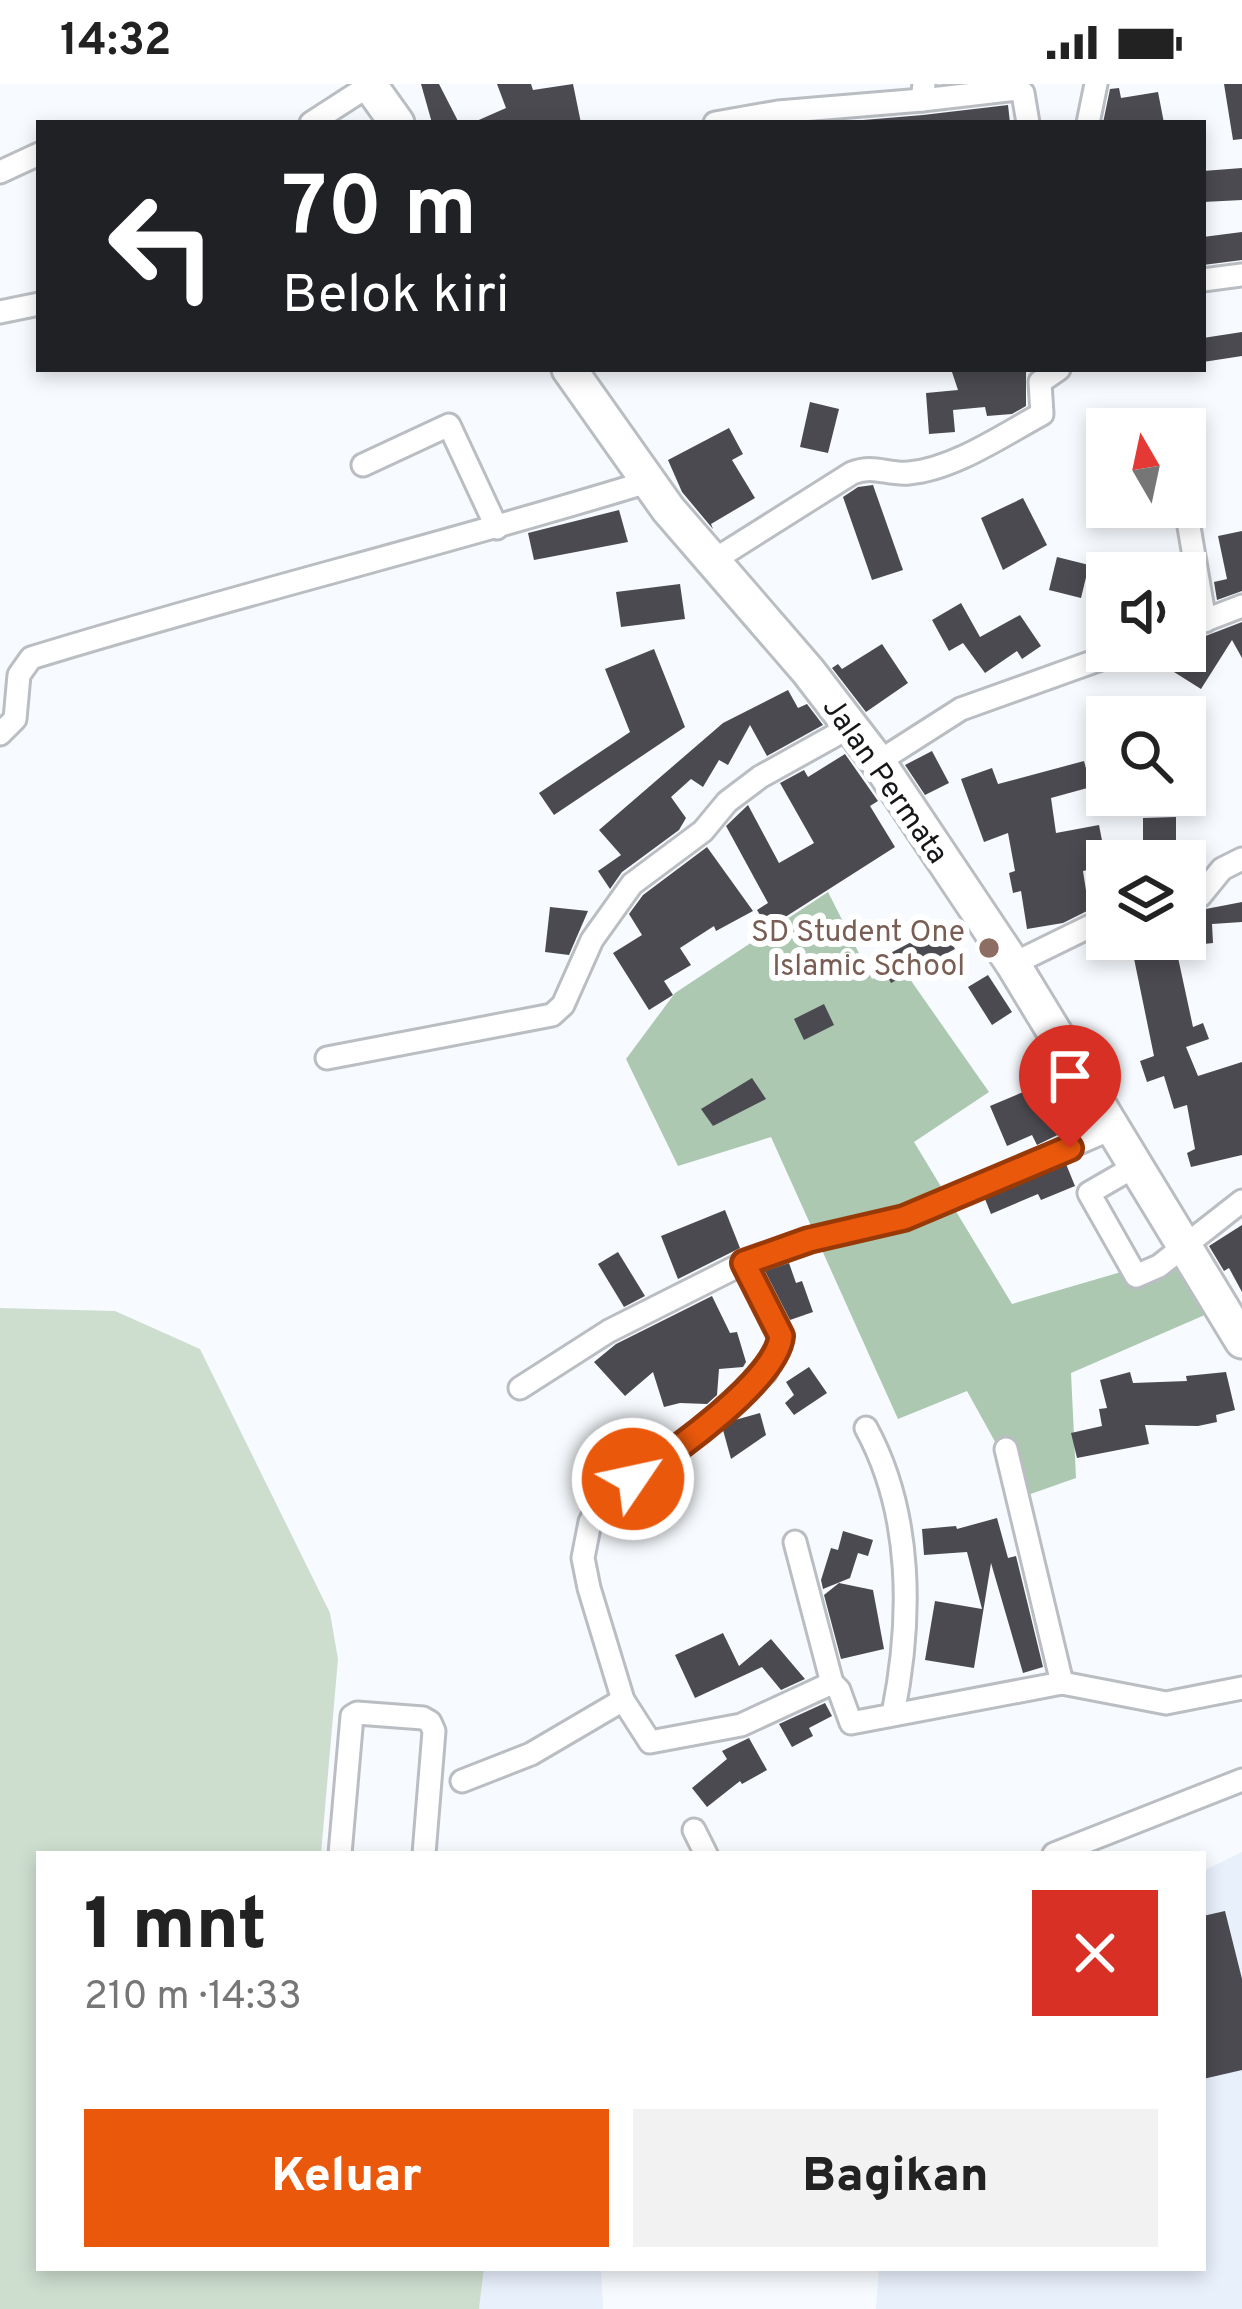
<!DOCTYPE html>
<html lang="id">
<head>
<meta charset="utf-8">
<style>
  body { margin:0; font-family:Overpass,sans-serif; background:#f2f2f2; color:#222; height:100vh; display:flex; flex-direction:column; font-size:45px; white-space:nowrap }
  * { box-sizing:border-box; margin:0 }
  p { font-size:39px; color:#767676 }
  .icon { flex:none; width:66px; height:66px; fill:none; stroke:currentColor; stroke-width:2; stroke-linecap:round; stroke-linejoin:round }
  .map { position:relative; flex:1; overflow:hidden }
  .drawer { position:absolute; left:36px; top:1767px; width:1170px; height:420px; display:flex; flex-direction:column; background:#fff; border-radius:0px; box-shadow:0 6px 18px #0003 }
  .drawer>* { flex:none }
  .banner { position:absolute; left:36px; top:36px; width:1170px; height:252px; border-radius:0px; box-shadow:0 6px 18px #0003; background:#202124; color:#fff; overflow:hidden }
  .needle { width:78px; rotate:351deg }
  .tools { position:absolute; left:1086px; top:324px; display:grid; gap:24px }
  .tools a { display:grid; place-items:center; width:120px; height:120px; border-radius:0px; background:#fff; box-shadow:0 6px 18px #0003; font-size:60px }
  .pin { position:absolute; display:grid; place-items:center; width:102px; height:102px; color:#fff; margin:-123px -51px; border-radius:50% 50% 50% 0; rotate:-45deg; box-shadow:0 0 12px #0007 }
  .pin .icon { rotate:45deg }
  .me { position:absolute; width:132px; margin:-66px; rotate:56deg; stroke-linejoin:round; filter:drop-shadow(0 0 9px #0008) }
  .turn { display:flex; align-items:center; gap:42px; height:252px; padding:0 48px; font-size:54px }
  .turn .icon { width:156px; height:156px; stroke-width:2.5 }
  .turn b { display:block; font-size:84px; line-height:102px }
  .round { display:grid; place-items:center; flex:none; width:126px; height:126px; border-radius:0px; background:#f2f2f2 }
  .summary { display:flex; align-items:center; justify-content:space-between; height:204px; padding:0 48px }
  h1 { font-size:72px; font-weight:800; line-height:90px }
  .button { display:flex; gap:24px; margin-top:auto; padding:24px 48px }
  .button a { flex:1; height:138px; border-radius:0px; background:#ea580c; color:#fff; font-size:48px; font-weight:800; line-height:138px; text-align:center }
  .button a+a { background:#f2f2f2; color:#222 }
  .status { display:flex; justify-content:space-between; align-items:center; height:84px; padding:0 60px; background:#fff; direction:ltr }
  .status svg { height:33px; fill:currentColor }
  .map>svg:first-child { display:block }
</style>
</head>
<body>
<div class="status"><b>14:32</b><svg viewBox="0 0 49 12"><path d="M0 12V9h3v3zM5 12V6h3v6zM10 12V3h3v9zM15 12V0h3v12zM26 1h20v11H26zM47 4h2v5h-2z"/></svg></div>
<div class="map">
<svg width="1242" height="2225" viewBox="0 0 1242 2225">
  <rect width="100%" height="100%" fill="#f7fafe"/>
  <g fill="#e8f0fc">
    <polygon points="1242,1768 1242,2225 876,2225 879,2184 1203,2184 1203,1787"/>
    <polygon points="484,2184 601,2184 603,2225 479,2225"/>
  </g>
  <polygon fill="#cddecf" points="0,1224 115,1227 200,1265 330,1529 338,1575 321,1770 39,1770 39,2184 484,2184 479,2225 0,2225"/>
  <polygon fill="#acc8b0" points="828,808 872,895 900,881 989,1008 914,1058 1012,1220 1179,1171 1214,1227 1071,1289 1076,1394 1025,1412 967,1307 898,1335 771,1053 678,1082 626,975 675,909"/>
  <g fill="#4b4a50">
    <polygon points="421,0 439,0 459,39 432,39"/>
    <polygon points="497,0 531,0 533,6 573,0 581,39 472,39 506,24"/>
    <polygon points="1224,0 1242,0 1242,55 1233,56"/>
    <polygon points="1119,4 1121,14 1158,8 1164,39 1103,39 1110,5"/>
    <polygon points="1008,21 1010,39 828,39 923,31"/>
    <polygon points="1242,84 1242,116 1203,118 1203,87"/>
    <polygon points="1242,148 1242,176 1203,181 1203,153"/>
    <polygon points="1242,248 1242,272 1203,278 1203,254"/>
    <polygon points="951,285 1026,285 1026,322 1012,330 987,332 985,323 953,326 955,348 929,350 926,309 958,306"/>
    <polygon points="810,318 839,325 828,369 800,363"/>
    <polygon points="729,344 743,370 732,376 755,414 711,440 713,445 682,408 668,376"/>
    <polygon points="873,401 903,486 872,496 843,413 858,403"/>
    <polygon points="1023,414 1047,461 1003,486 981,434"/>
    <polygon points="619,426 628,458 534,476 528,449"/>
    <polygon points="1242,447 1242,507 1217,516 1214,498 1227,495 1218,452"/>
    <polygon points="1057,473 1089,481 1081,514 1049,506"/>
    <polygon points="680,500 685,535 621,543 616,508"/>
    <polygon points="961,519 980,553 1020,531 1041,562 1022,575 1017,567 985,589 963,559 949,567 932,536"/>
    <polygon points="1242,538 1242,574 1232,556 1201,605 1174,588 1195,556"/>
    <polygon points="882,560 908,599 866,628 832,584 838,580 842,585"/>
    <polygon points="654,565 685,643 554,731 539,709 630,648 605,585"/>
    <polygon points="788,606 798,624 807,620 823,641 767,672 750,641 728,681 719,676 703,703 691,695 671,713 686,734 679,746 622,788 610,805 598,787 621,771 599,746 723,639"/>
    <polygon points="932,667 949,699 925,711 905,681"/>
    <polygon points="845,670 878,717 870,722 895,763 768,844 757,826 768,819 726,742 748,721 779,779 814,759 780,699 804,686 808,693"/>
    <polygon points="1084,677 1091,703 1051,714 1056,749 1099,741 1107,782 1083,787 1089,826 1063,839 1027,845 1021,807 1013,809 1009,789 1015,787 1008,749 984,758 961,695 992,684 998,700"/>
    <polygon points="1176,733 1176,760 1205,761 1202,786 1185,786 1185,777 1143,777 1143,734"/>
    <polygon points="707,763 753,827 716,847 714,842 680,864 691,881 664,897 673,911 649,926 613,869 642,851 629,830 643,811"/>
    <polygon points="1242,818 1242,838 1212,840 1213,859 1185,862 1185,829"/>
    <polygon points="550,823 588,827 569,871 545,868"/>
    <polygon points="942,842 955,865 891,899 879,875"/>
    <polygon points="1130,855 1174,855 1193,943 1203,939 1209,955 1186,963 1198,992 1242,978 1242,1071 1191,1083 1187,1069 1195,1065 1187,1021 1174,1025 1164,992 1147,998 1140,977 1154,972"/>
    <polygon points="988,891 1012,928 992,941 968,903"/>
    <polygon points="824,920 834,941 804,956 794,935"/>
    <polygon points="752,994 766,1015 713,1042 701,1025"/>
    <polygon points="1035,1003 1047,1030 1073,1019 1084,1038 1037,1061 1032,1051 1007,1062 990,1022"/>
    <polygon points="1066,1080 1075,1102 1041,1116 1038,1110 991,1130 985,1115"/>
    <polygon points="725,1126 740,1164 678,1195 661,1152"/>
    <polygon points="1242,1141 1242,1208 1229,1184 1224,1187 1209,1162"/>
    <polygon points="618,1168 645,1212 624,1223 598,1180"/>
    <polygon points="789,1179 796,1199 802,1197 813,1228 790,1236 765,1187"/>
    <polygon points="712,1212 730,1249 737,1248 746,1278 743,1283 719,1285 717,1311 707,1320 680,1319 664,1323 653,1288 625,1312 594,1278 616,1260"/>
    <polygon points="809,1283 827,1309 794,1331 785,1319 794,1311 786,1298"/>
    <polygon points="1130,1288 1133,1299 1187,1297 1186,1292 1226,1288 1235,1326 1216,1331 1217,1338 1198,1342 1145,1341 1149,1360 1077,1374 1071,1349 1102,1342 1099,1325 1107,1324 1100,1296"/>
    <polygon points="760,1329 766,1351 731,1375 723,1346 735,1336"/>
    <polygon points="997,1434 1008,1474 1016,1472 1043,1583 1023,1589 991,1479 974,1584 925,1576 935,1517 982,1525 967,1468 924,1471 922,1445 956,1442 957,1445"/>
    <polygon points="843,1447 873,1456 868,1472 858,1469 850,1494 823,1505 821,1496 831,1464 838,1466"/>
    <polygon points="839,1499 873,1506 884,1565 841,1575 824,1511"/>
    <polygon points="723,1549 739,1582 771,1555 805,1595 781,1606 762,1583 695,1614 675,1571"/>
    <polygon points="825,1619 832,1632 809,1644 813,1652 792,1663 779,1640"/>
    <polygon points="749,1654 767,1686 742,1700 740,1697 707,1723 692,1704 727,1675 722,1667"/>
    <polygon points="1225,1827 1242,1895 1242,1986 1203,1995 1203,1832"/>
  </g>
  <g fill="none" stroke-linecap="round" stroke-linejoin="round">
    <defs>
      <g id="street">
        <polyline points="922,16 1018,5 1023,9 1028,39"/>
        <polyline points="311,39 370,1"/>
        <polyline points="715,39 778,28 922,16 924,0"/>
        <polyline points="1088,39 1096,0"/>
        <polyline points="0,88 39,70"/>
        <polyline points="1203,196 1242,191"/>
        <polyline points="0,228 39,220"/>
        <polyline points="363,381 449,341 497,444"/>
        <polyline points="1187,431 1205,537"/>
        <path d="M711,478L852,389C874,380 887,391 909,389C954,385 1003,351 1042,330L1040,298L1059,285"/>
        <polyline points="1185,544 1242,522"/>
        <path d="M0,650L15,635L19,591L31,574C235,511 443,461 647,398"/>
        <polyline points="878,678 961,625 1123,567"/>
        <polyline points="1185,814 1200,812 1222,785 1242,775"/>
        <polyline points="1013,880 1107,834"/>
        <polyline points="327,974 552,931 563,921 592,856 632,800 703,747 727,718 760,693 850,643"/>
        <polyline points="1134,1083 1089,1109 1136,1192 1159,1182 1242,1117"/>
        <polyline points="744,1179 781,1252 779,1263 765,1289 680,1364 633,1395 597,1425 590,1438 583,1474 589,1504 623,1616 650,1658 741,1641 832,1599 839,1606 851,1639 1062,1599 1166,1619 1242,1604"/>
        <polyline points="520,1304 609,1247 744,1179 809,1156 904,1134 1111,1045"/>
        <path d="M866,1344C913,1430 912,1536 893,1630"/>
        <polyline points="1006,1365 1062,1599"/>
        <polyline points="795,1458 832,1599"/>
        <polyline points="462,1697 531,1670 623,1616"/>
        <polyline points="694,1746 706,1770"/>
        <polyline points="340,1770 352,1632 357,1629 423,1634 430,1638 434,1647 424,1770"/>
        <polyline points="1054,1770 1242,1696"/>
      </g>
      <g id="primary">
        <polyline points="369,0 397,39"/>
        <polyline points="569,285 668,425 808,587 878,678 1013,880 1242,1257"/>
      </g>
    </defs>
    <use href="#street" stroke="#babec3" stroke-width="27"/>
    <use href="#primary" stroke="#babec3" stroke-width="39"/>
    <use href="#street" stroke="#fff" stroke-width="21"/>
    <use href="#primary" stroke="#fff" stroke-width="33"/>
  </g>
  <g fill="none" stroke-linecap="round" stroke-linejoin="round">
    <defs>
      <path id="route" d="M633,1395C671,1370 777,1296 781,1252L744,1179L809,1156L904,1134L1070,1064"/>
    </defs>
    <use href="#route" stroke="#983908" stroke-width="30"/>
    <use href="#route" stroke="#ea580c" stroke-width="21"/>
  </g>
  <circle fill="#8d6e63" stroke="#fff" stroke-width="4.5" cx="989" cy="864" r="12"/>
  <g text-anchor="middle" stroke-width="12" stroke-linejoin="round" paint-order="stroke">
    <g font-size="30" fill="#151618" stroke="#fff">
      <text transform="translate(886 696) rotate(55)" y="10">Jalan Permata</text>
    </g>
    <g font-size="30" fill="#785e54" stroke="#fff" text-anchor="end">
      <text x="965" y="857">SD Student One<tspan x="965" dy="34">Islamic School</tspan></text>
    </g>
  </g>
</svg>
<div class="tools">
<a><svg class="needle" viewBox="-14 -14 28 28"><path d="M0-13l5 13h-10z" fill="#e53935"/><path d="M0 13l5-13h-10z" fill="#767676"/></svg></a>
<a><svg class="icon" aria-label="sound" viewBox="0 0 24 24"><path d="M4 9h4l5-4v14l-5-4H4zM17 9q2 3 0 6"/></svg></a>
<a><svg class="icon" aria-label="search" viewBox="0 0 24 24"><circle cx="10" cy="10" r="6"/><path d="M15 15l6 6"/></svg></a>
<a><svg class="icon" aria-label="layers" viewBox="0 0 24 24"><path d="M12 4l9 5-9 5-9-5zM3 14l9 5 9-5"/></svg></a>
</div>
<div class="pin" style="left:1070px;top:1064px;background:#d93025"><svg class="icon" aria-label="arrive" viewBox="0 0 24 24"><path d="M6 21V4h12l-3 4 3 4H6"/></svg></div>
<svg class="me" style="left:633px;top:1395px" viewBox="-20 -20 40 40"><circle r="17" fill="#ea580c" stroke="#fff" stroke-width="3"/><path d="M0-11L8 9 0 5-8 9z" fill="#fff"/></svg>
<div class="banner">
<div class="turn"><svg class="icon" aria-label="left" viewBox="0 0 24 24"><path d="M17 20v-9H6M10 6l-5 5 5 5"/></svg><div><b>70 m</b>Belok kiri</div></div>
</div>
<section class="drawer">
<div class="summary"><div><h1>1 mnt</h1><p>210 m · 14:33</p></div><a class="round" style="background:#d93025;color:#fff"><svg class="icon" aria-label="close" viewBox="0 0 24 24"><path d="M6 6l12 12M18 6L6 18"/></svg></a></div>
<div class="button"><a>Keluar</a><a>Bagikan</a></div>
</section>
</div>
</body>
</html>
